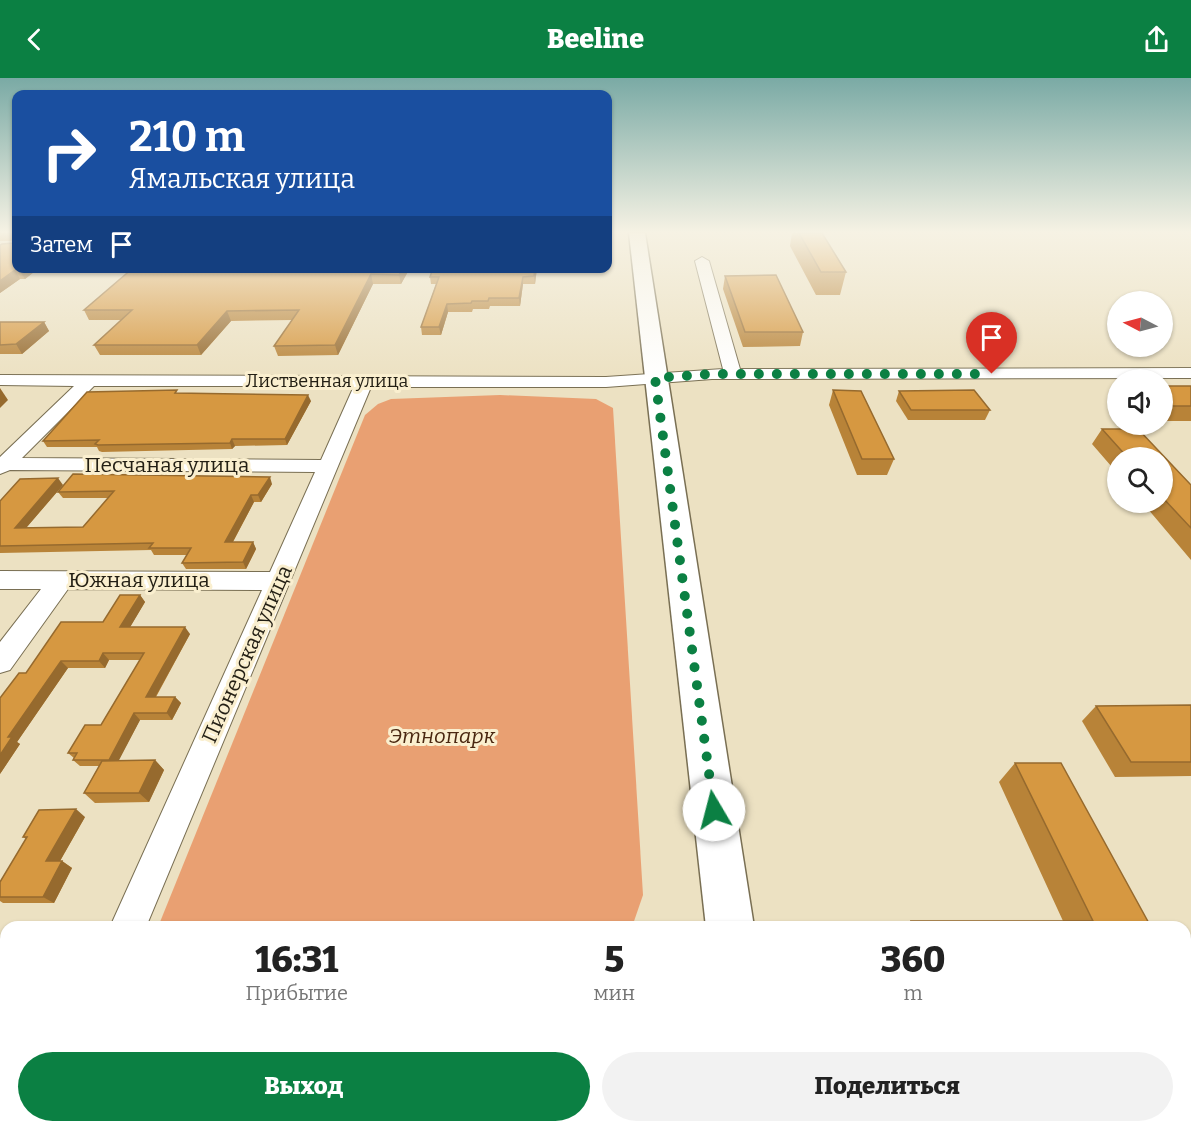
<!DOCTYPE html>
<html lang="ru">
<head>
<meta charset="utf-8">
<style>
  body { margin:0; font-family:Bitter,serif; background:#f2f2f2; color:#222; height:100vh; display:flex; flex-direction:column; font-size:22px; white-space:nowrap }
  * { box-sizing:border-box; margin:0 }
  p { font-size:20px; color:#767676 }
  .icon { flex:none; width:33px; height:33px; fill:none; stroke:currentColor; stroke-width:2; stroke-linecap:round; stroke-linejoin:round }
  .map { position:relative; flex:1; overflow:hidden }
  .panel { position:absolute; left:0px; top:843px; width:1191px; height:212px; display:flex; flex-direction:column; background:#fff; border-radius:18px 18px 0 0; box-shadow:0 2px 4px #0004 }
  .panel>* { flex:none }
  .top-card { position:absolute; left:12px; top:12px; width:600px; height:183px; border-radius:12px; box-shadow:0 2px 4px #0004; background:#1a4fa0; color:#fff; overflow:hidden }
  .needle { width:39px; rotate:276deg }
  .tools { position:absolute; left:1107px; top:213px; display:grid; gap:12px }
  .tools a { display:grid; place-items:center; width:66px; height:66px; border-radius:50%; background:#fff; box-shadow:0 2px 4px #0004; font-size:30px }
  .pin { position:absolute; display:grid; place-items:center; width:51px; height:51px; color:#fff; margin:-62px -26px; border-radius:50% 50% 50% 0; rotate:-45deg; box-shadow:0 0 6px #0007 }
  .pin .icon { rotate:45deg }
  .me { position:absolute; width:66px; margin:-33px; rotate:352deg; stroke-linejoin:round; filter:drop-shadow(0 0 4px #0008) }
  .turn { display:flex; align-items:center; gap:21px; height:126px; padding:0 18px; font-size:27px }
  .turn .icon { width:78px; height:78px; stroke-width:2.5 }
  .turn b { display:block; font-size:42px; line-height:51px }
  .then { display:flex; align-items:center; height:57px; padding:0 18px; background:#0003; gap:12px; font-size:22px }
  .eta { display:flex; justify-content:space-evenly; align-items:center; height:102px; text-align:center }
  .eta b { font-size:36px; font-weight:800; line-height:42px }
  .primary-button { display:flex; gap:12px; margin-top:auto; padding:12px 18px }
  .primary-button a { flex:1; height:69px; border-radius:36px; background:#0b8043; color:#fff; font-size:24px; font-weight:800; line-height:69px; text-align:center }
  .primary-button a+a { background:#f2f2f2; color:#222 }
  header { display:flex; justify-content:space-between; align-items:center; height:78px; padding:0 18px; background:#0b8043; color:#fff; font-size:27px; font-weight:800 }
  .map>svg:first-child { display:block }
</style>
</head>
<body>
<header><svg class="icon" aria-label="back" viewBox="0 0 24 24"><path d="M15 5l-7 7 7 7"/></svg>Beeline<svg class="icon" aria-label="share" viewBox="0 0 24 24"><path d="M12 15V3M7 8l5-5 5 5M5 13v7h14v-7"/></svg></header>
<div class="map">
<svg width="1191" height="1054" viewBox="0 0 1191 1054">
  <rect width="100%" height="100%" fill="#ece1c2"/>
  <g fill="#e9a072">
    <polygon points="500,317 596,321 613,330 643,817 632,849 158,849 365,337 378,326 391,321"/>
    <polygon points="77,1048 460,1048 460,1049 455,1054 74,1054"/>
  </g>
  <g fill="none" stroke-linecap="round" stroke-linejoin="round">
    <defs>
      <g id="minor">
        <path d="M702,179L709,183L740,291L1191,290V300L712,301L606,309H371L146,849H110L262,512L68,511L10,592L0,595V564L41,511H0V493L270,494L315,394L10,392L0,396V379L74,308L0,307V297L606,299L723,291L695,183ZM94,308H354L321,382L22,380Z"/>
        <polygon points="18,1048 63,1048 60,1054 16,1054"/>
      </g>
      <g id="primary">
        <polygon points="629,155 645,155 754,849 706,849"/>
        <polygon points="729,1048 786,1048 787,1054 729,1054"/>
      </g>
    </defs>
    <use href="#minor" stroke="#796f53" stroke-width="2"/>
    <use href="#primary" stroke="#796f53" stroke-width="3"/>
    <use href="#minor" fill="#fff" fill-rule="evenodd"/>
    <use href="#primary" fill="#fff" fill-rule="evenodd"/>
  </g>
  <g fill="#b88338">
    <polygon points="0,155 16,155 16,190 81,190 78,193 34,194 25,201 20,201 0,215 13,163 0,163"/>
    <polygon points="792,155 822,155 846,194 840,217 816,217 790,168"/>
    <polygon points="410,190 401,206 373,206 338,277 278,278 274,268 292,242 231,243 201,277 100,277 94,267 122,242 89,242 84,232"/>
    <polygon points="433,190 537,190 535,206 523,206 520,228 490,228 489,231 473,231 472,234 448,234 441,257 422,257 421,249 436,206 431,206 430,199"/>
    <polygon points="725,198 803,254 800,268 743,269 723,211"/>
    <polygon points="0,244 44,244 49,253 22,276 0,276"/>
    <rect x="1162" y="308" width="29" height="35"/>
    <polygon points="833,312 894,381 887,397 857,397 829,327"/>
    <polygon points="899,313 990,332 985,342 908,342 896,323"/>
    <polygon points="178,315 311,323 287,367 235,368 232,371 102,374 99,373 97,369 47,369 43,363"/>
    <polygon points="1102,351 1138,351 1191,407 1191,482 1142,424 1162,424 1162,380 1118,380 1118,396 1092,366"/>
    <polygon points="272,406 261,424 254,424 233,464 253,464 256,471 246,491 186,491 182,485 187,477 154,477 151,472 0,475 0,423 63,407 26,450 83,449 108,420 63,420 58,414"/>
    <polygon points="140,517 145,524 130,549 190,556 156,619 175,619 181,625 172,642 140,642 118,683 155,682 164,692 149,724 95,725 84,715 99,688 80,688 73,682 74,680 68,675 101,647 140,582 109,582 105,590 68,590 17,664 20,666 0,696 26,595 103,544"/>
    <polygon points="1191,627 1191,698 1115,699 1082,643 1096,628"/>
    <polygon points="1015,685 1151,849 904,849 911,843 1063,843 999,704"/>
    <polygon points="85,739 60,783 62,783 72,790 54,825 3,825 0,823 0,804 26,761 23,759"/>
    <polygon points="6,880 6,984 0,984 0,881"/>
  </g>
  <g fill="#966a2e">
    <polygon points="22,190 32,190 34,194 25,201 19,192"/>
    <polygon points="403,190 410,190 401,206 399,197"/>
    <polygon points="535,190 537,190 535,206 534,198"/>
    <polygon points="15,192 20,201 0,215 0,203"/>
    <polygon points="371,196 373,206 338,277 335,267"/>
    <polygon points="523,199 523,206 520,228 519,220"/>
    <polygon points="447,226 448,234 441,257 439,249"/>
    <polygon points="227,233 231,243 201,277 197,267"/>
    <polygon points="44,244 49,253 22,276 16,266"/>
    <polygon points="0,310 8,322 0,330"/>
    <polygon points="308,317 311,323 287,367 285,361"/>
    <polygon points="232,361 235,368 232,371 230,365"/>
    <polygon points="270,399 272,406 261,424 258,417"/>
    <polygon points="58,400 63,407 20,457 15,450"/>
    <polygon points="251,417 254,424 229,471 225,464"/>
    <polygon points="253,464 256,471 246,491 243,484"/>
    <polygon points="140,517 145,524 126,556 120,549"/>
    <polygon points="185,549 190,556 152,625 146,619"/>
    <polygon points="103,575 109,582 105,590 99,583"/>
    <polygon points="61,583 68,590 17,664 20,666 0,696 0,677 8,659"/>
    <polygon points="175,619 181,625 172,642 167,635"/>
    <polygon points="134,635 140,642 116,688 109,682"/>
    <polygon points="155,682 164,692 149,724 139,715"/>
    <polygon points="76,731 85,739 56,790 46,783"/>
    <polygon points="62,783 72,790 54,825 43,819"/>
    <polygon points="6,913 6,938 0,936 0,923"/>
  </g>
  <g fill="#d69841" stroke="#966a2e" stroke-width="1.5">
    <polygon points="799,155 822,155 846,194 821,194"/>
    <polygon points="16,157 16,190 22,190 19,192 15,192 0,203 0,167 2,166 13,165 13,159"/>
    <polygon points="133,190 403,190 399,197 371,196 335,267 274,268 299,232 227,233 197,267 94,267 132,232 84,232"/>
    <polygon points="433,190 535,190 534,198 523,199 519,220 489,220 488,223 472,223 471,225 447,226 439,249 421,249 439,199 430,199"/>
    <polygon points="776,197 803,254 745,254 725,198"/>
    <polygon points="0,244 44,244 16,266 0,267"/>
    <polygon points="1162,308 1191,308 1191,328 1173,328 1162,319"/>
    <polygon points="177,312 175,315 308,317 285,361 232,361 230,365 98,367 95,366 99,362 43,363 87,314"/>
    <polygon points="833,312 861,313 894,381 862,381"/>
    <polygon points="974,312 990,332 911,332 899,313"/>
    <polygon points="1102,351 1138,351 1191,407 1191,450 1162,419 1162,380 1128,380"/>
    <polygon points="73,396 270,399 258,417 251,417 225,464 253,464 243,484 182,485 191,470 149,470 153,465 0,468 0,423 20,401 58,400 15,450 83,449 114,413 58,414"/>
    <polygon points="120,517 140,517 120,549 185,549 146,619 175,619 167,635 134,635 109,682 73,682 77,675 68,675 85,647 101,647 144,575 103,575 99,583 61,583 8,659 12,659 0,677 0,620 19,595 26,595 61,544 103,544"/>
    <polygon points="1191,627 1191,684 1131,684 1096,628"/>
    <polygon points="155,682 139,715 84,715 102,683"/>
    <polygon points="1015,685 1061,685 1151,849 913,849 911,843 1093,843"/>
    <polygon points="76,731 46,783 62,783 43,819 0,819 0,804 27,759 23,759 39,732"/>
    <polygon points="4,879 6,880 6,913 0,923 0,881"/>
    <polygon points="0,934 6,934 6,974 2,981 0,981"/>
  </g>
  <linearGradient id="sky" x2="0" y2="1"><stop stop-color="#7aaaa5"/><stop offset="0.51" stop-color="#f6f2e4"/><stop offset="1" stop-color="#f6f2e4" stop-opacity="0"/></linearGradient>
  <rect width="1191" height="302" fill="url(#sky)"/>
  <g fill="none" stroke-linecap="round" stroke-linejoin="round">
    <polyline stroke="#0b8043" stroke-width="10" stroke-dasharray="0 18" points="714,732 655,300 712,296 992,296"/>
  </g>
  <g text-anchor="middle" stroke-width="6" stroke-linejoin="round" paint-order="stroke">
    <g font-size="18" fill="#231f14" stroke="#faefcf">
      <text x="327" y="309">Лиственная улица</text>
    </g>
    <g font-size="21" fill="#231f14" stroke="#faefcf">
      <text x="167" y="394">Песчаная улица</text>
      <text x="139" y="509">Южная улица</text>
      <text transform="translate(247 576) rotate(-66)" y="7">Пионерская улица</text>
    </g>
    <g font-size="21" font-style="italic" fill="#4a2710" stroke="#faefcf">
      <text x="442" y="665">Этнопарк</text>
    </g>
  </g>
</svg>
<div class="tools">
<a><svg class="needle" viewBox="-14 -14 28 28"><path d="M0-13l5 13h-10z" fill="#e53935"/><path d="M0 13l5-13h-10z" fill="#767676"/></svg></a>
<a><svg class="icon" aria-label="sound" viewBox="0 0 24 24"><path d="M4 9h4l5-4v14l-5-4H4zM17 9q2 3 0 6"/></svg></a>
<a><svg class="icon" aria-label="search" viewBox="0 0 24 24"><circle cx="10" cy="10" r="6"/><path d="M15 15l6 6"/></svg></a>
</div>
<div class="pin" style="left:992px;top:296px;background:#d93025"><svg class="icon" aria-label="arrive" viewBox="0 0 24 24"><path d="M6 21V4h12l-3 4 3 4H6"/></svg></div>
<svg class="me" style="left:714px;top:732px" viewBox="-20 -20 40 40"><circle r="19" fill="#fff"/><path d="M0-13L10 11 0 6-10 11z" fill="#0b8043"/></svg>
<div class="top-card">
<div class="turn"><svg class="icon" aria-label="right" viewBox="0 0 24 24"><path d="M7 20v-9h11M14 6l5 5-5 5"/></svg><div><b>210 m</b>Ямальская улица</div></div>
<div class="then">Затем<svg class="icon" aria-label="arrive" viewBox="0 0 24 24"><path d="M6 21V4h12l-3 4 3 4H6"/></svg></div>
</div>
<section class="panel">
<div class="eta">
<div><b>16:31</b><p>Прибытие</p></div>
<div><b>5</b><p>мин</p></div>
<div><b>360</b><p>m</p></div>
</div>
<div class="primary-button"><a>Выход</a><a>Поделиться</a></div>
</section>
</div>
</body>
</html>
